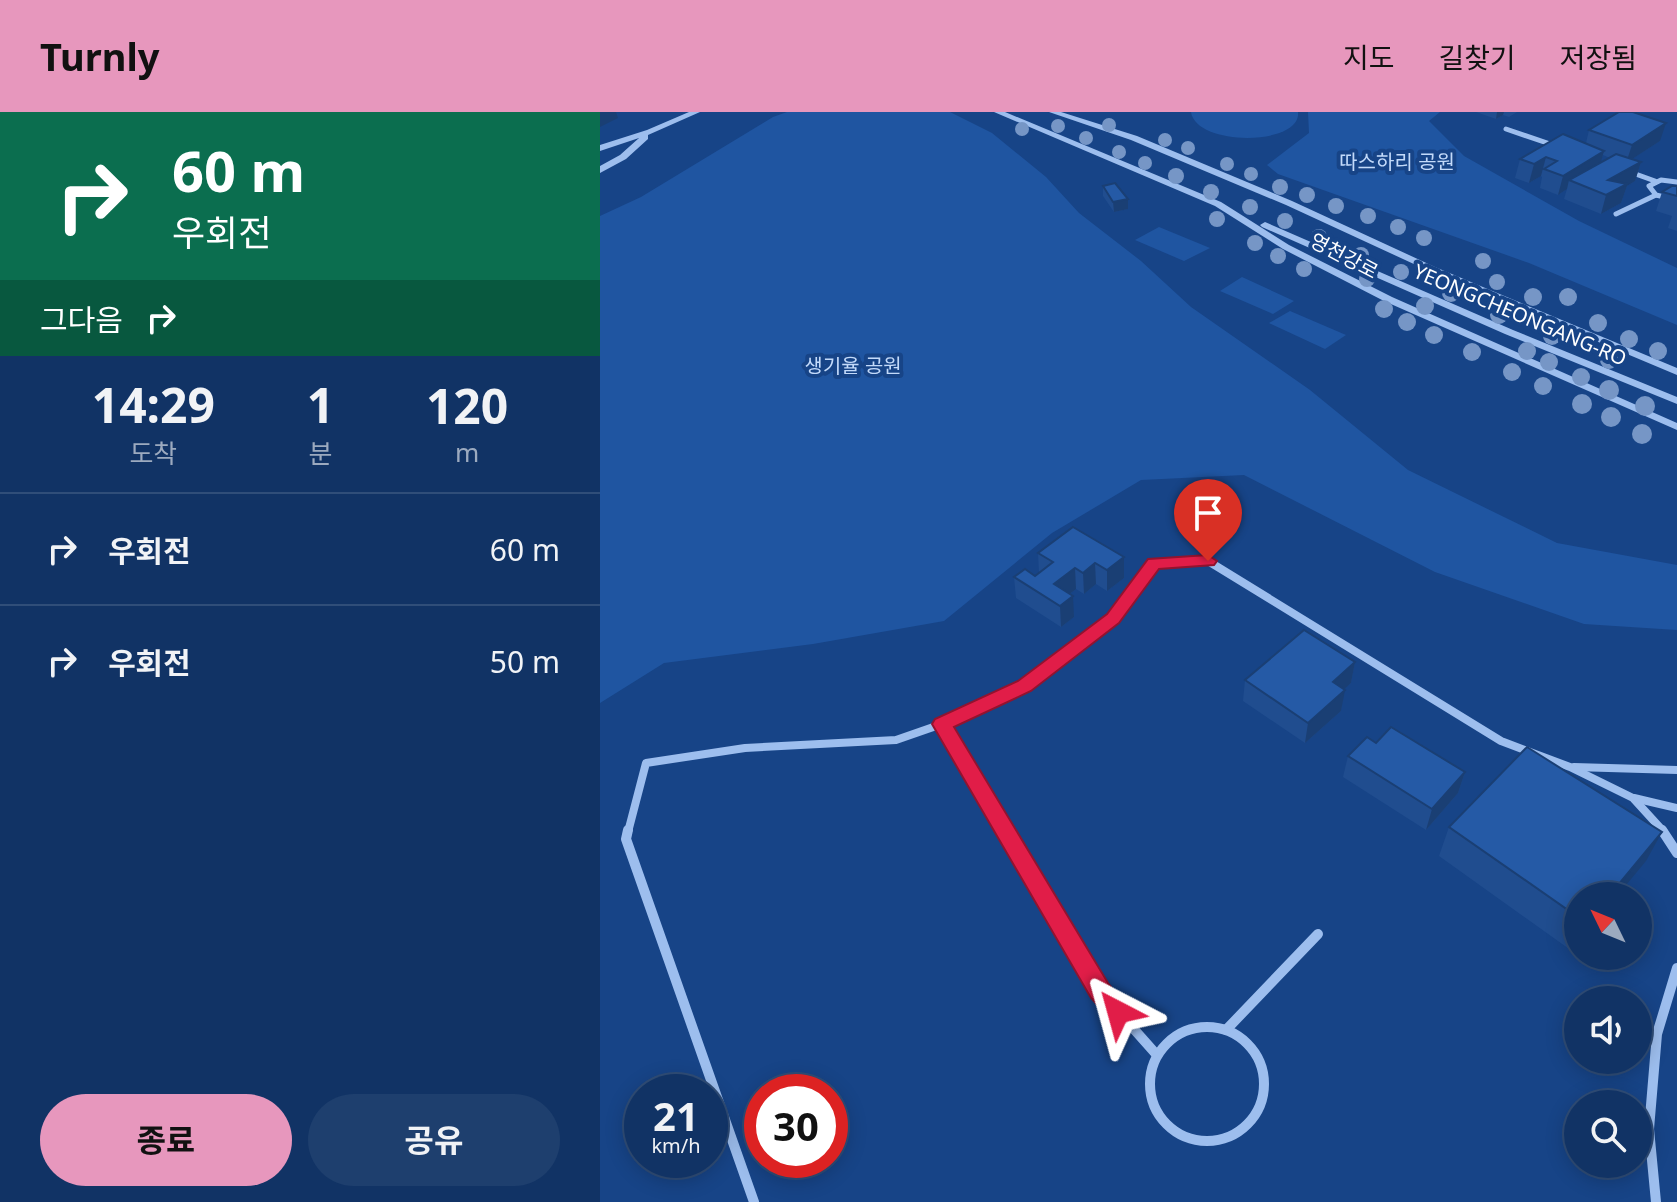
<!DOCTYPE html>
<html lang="ko">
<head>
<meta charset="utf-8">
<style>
  body { margin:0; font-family:"Noto Sans","Noto Sans KR",sans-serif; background:#1e3f6e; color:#f1f3f6; height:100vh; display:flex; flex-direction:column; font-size:30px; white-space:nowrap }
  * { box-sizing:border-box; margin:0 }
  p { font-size:26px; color:#9caabf }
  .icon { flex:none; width:44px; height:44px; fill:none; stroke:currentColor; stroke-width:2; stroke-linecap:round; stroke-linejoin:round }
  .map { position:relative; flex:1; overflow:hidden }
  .details { display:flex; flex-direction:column; background:#113365; width:600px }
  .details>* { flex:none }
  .guide { background:#0b6e4f; color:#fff; overflow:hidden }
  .needle { width:52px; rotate:313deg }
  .fabs { position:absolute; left:964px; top:770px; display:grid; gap:16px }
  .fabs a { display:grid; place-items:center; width:88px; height:88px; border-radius:50%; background:#113365; box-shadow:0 4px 20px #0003,0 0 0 2px #304e79; font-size:40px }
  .speed { position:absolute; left:24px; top:962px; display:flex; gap:16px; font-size:40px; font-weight:700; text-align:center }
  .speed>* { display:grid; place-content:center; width:104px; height:104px; border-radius:50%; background:#113365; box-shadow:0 4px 20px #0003,0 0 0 2px #304e79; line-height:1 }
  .speed small { font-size:20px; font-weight:400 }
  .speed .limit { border:12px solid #d22; background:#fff; color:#111 }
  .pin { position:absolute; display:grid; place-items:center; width:68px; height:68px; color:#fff; margin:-82px -34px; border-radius:50% 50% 50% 0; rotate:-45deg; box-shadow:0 0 8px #0007 }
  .pin .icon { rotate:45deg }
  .me { position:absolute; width:88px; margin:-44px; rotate:321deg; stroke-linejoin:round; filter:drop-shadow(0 0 6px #0008) }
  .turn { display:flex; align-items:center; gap:28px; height:168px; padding:0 40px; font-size:36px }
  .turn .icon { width:104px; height:104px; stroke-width:2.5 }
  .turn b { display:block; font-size:56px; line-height:68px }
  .then { display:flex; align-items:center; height:76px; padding:0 40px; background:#0003; gap:16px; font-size:30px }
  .eta { display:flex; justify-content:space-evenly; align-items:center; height:136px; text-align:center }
  .eta b { font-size:48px; font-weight:700; line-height:56px }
  .action { display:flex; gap:16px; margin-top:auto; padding:16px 40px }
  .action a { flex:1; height:92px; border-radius:48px; background:#e797bd; color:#111; font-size:32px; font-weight:700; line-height:92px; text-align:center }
  .action a+a { background:#1e3f6e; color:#f1f3f6 }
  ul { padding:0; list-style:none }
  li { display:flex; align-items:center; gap:24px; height:112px; padding:0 40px; border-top:2px solid #304e79 }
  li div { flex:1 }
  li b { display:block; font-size:30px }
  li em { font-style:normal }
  header { display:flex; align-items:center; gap:48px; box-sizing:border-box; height:112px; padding:0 40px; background:#e797bd; color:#111 }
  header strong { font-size:38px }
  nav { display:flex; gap:44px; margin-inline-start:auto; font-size:28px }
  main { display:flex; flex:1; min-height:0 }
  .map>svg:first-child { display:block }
</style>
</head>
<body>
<header>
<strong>Turnly</strong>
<nav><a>지도</a><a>길찾기</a><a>저장됨</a></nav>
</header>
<main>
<section class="details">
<div class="guide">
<div class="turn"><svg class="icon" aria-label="right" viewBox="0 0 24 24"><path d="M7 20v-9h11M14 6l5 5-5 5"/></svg><div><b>60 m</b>우회전</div></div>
<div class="then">그다음<svg class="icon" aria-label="right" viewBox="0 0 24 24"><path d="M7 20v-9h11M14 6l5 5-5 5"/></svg></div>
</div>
<div class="eta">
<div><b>14:29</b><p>도착</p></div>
<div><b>1</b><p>분</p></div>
<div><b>120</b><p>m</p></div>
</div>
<ul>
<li><svg class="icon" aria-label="right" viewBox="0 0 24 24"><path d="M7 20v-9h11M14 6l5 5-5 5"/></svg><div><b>우회전</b></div><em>60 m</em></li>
<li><svg class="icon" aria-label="right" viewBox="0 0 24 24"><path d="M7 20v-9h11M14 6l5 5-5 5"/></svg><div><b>우회전</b></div><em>50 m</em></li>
</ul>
<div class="action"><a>종료</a><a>공유</a></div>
</section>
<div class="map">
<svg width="1077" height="1090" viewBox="0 0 1077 1090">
  <rect width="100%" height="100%" fill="#174487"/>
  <g fill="#1f55a1">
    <polygon points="187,0 350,0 392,21 446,65 479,101 541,149 591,195 710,278 808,358 957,431 1077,453 1077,518 984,512 835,460 644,363 541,368 452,421 344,509 213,532 64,551 0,591 0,104 41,85 173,5"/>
    <path d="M591,0H698C702,34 596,35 591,0Z"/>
    <polygon points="708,0 840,0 829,9 864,44 979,109 1077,156 1077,213 929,151 678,62 667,53 709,21"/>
    <polygon points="559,115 610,136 584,149 535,128"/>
    <polygon points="642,165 694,189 673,202 620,179"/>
    <polygon points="690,199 746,223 725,237 669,211"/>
  </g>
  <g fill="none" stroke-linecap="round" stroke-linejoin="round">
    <g stroke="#9dbeee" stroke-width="5">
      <polyline points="906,17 956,34"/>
      <polyline points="1030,60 1055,69"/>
      <polyline points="1077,70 1061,68 1049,74 1056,83 1077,88"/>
      <polyline points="1016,102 1056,83"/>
    </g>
    <g stroke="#9dbeee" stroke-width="8">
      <polyline points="342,612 406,720"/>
      <polyline points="974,655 1077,658"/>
      <polyline points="1034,686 1077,696"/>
      <polyline points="28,720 46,651 145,636 296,628 342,612 425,574 513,507 554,451 608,449 901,629 970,655 1033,686 1064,720"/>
    </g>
    <g stroke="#9dbeee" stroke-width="10">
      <polyline points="28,718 26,727 154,1090"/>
      <polyline points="405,718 500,879 556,942"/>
      <polyline points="1062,718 1077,741"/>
      <circle cx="607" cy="972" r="57"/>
      <polyline points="626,918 718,822"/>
      <polyline points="1056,1090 1049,1017 1057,922 1077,856"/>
    </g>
    <g fill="#9dbeee" fill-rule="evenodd">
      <polygon points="89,0 100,0 48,23 48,27 26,47 0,61 0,54 20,43 39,26 0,39 0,33 47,18"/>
      <polygon points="394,0 405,0 621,90 689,133 792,185 1077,311 1077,318 784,189 683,137 615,94"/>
      <polygon points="449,0 461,0 537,24 692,89 835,155 1077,256 1077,263 829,159 686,93 531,28"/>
      <polygon points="665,110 913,218 1077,285 1077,292 905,222 662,115 660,113"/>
    </g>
  </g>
  <g fill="#7696c6">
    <circle cx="509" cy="13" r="7"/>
    <circle cx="458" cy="14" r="7"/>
    <circle cx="422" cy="17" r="7"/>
    <circle cx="486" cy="26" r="7"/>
    <circle cx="565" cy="28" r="7"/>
    <circle cx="588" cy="36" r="7"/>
    <circle cx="519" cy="40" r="7"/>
    <circle cx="545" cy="51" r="7"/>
    <circle cx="627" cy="52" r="7"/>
    <circle cx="651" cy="62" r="7"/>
    <circle cx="576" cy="64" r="8"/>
    <circle cx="680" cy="75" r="8"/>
    <circle cx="611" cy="80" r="8"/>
    <circle cx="707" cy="83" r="8"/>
    <circle cx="736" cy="94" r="8"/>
    <circle cx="650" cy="95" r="8"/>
    <circle cx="768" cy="104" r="8"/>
    <circle cx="617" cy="107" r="8"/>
    <circle cx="685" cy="109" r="8"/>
    <circle cx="798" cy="115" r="8"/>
    <circle cx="719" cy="125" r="8"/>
    <circle cx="824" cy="126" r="8"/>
    <circle cx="655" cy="131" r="8"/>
    <circle cx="761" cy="143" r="8"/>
    <circle cx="678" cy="144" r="8"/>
    <circle cx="883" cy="149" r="8"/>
    <circle cx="704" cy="157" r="8"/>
    <circle cx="801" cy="160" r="8"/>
    <circle cx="767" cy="167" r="8"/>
    <circle cx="897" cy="170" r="8"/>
    <circle cx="851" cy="181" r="9"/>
    <circle cx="933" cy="185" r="9"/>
    <circle cx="968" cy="185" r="9"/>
    <circle cx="825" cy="194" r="9"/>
    <circle cx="784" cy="197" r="9"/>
    <circle cx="899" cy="203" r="9"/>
    <circle cx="807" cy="210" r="9"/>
    <circle cx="998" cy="211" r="9"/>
    <circle cx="834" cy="223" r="9"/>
    <circle cx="952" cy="224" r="9"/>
    <circle cx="1029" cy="227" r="9"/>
    <circle cx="927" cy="239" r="9"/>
    <circle cx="1058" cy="239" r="9"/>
    <circle cx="872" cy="240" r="9"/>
    <circle cx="1009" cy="248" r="9"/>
    <circle cx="949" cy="250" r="9"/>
    <circle cx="912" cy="260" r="9"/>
    <circle cx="981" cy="265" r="9"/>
    <circle cx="943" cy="274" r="9"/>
    <circle cx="1009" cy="278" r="10"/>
    <circle cx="982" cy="292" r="10"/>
    <circle cx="1045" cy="294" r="10"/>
    <circle cx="1011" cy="305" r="10"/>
    <circle cx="1042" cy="322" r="10"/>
  </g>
  <g fill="#204d8f" fill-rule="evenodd">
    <polygon points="876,0 917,0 909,5 903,3 896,7"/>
    <path d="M989,18L1060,29L1032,47L1041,50L1035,69L1027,74L1021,91L1001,102L964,87L967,77L958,83L940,76L942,65L941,64L929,71L915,66L920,47L986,31ZM1003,43L1010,46L1000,51Z"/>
    <polygon points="503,74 528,87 528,97 514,100 503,84"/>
    <polygon points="1077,74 1077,119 1068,116 1072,104 1056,99 1062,80"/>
    <polygon points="438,441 524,445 524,466 507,479 496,472 484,482 476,477 470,482 474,505 461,515 416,486 414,465 435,464 439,461"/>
    <polygon points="755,550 751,571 744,577 741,599 705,631 643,589 645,568"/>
    <polygon points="776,631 865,660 858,681 826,718 743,665 748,644"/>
    <polygon points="849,715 1046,749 978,784 978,832 972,839 839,744"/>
  </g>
  <g fill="#1a3f74">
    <polygon points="0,0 16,0 18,6 0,15"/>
    <polygon points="897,0 904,0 903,3 896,7"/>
    <polygon points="1066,11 1060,29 1026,51 1032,33"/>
    <polygon points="1004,39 999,57 969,68 967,77 958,83 963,64"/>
    <polygon points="946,45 941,64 929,71 934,52"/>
    <polygon points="1041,50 1035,69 1027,74 1021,91 1001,102 1006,83 1008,68"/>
    <polygon points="528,87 528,97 514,100 513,90"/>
    <polygon points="524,445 524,466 507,479 507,458"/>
    <polygon points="495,451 496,472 484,482 483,461"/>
    <polygon points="475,456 476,477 457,492 454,472"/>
    <polygon points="473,484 474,505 461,515 460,494"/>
    <polygon points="755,550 751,571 729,591 733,570"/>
    <polygon points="745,578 741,599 705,631 708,611"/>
    <polygon points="865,660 858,681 826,718 832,697"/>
    <polygon points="1062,720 1046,749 1017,784 1009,784"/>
  </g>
  <g fill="#255aa6" stroke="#1a3f74" stroke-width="2">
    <polygon points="1019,0 1033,0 1066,11 1032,33 989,18"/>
    <polygon points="963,22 1004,39 963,64 944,57 957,49 946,45 934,52 920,47"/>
    <polygon points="1016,42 1041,50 1008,68 1027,72 1006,83 969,68"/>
    <polygon points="515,71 528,87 513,90 503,74"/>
    <polygon points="1072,74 1077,74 1077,84 1062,80"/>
    <polygon points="473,415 524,445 507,458 495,451 483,461 475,456 454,472 473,484 460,494 414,465 425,457 435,464 453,450 438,441"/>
    <polygon points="704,518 755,550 733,570 745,578 708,611 645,568"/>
    <polygon points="791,615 865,660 832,697 748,644 767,625 776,631"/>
    <polygon points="927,635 1062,720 1009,784 978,784 978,805 849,715"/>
  </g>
  <polygon fill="#e11d48" stroke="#92132f" stroke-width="2" points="608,443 617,449 614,453 559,457 519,511 431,579 354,615 508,871 530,900 527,907 518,910 510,907 491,886 332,612 335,607 418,569 507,502 548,447"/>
  <g text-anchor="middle" stroke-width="8" stroke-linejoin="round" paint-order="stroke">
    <g font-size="20" fill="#c3dafa" stroke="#174487">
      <text x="797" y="57">따스하리 공원</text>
      <text x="253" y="261">생기율 공원</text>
    </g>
    <g font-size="20" fill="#fff" stroke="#174487">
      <text transform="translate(744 144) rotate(28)" y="7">영천강로</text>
      <text transform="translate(920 203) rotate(23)" y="7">YEONGCHEONGANG-RO</text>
    </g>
  </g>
</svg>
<div class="fabs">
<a><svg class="needle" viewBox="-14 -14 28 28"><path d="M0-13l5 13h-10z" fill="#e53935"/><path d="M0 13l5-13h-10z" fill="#9caabf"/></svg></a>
<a><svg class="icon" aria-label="sound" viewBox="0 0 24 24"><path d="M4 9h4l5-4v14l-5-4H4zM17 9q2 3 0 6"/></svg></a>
<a><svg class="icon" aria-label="search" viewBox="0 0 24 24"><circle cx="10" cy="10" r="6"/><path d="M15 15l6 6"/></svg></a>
</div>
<div class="speed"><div>21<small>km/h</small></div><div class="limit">30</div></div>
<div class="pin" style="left:608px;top:449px;background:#d93025"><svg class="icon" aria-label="arrive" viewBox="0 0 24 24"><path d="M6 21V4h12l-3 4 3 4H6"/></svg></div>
<svg class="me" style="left:518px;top:900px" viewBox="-20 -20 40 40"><path d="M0-17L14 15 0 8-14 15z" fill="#e11d48" stroke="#fff" stroke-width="4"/></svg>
</div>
</main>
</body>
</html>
